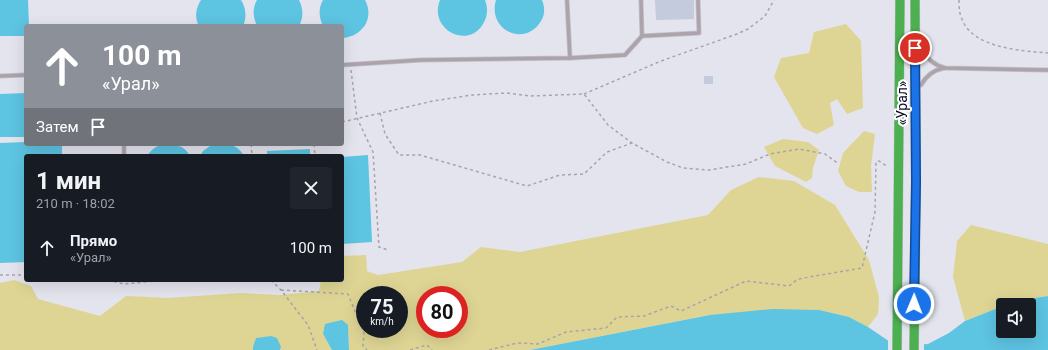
<!DOCTYPE html>
<html lang="ru">
<head>
<meta charset="utf-8">
<style>
  body { margin:0; font-family:Roboto,sans-serif; background:#20242c; color:#f1f3f6; height:100vh; display:flex; flex-direction:column; font-size:15px; white-space:nowrap }
  * { box-sizing:border-box; margin:0 }
  p { font-size:13px; color:#9ea1a6 }
  .icon { flex:none; width:22px; height:22px; fill:none; stroke:currentColor; stroke-width:2; stroke-linecap:round; stroke-linejoin:round }
  .map { position:relative; flex:1; overflow:hidden }
  .side { position:absolute; left:24px; top:154px; width:320px; height:128px; display:flex; flex-direction:column; background:#171b24; border-radius:4px; box-shadow:0 4px 16px #0002 }
  .side>* { flex:none }
  .guide { position:absolute; left:24px; top:24px; width:320px; height:122px; border-radius:4px; box-shadow:0 4px 16px #0002; background:#8c9099; color:#fff; overflow:hidden }
  .buttons { position:absolute; left:996px; top:298px; display:grid; gap:8px }
  .buttons a { display:grid; place-items:center; width:40px; height:40px; border-radius:4px; background:#171b24; box-shadow:0 4px 16px #0002; font-size:20px }
  .speed { position:absolute; left:356px; top:286px; display:flex; gap:8px; font-size:20px; font-weight:700; text-align:center }
  .speed>* { display:grid; place-content:center; width:52px; height:52px; border-radius:50%; background:#171b24; box-shadow:0 4px 16px #0002; line-height:1 }
  .speed small { font-size:10px; font-weight:400 }
  .speed .limit { border:6px solid #d22; background:#fff; color:#111 }
  .pin { position:absolute; display:grid; place-items:center; width:34px; height:34px; color:#fff; margin:-17px; border:2px solid #fff; border-radius:50%; box-shadow:0 1px 4px #0007 }
  .me { position:absolute; width:44px; margin:-22px; rotate:1deg; stroke-linejoin:round; filter:drop-shadow(0 0 3px #0008) }
  .turn { display:flex; align-items:center; gap:14px; height:84px; padding:0 12px; font-size:18px }
  .turn .icon { width:52px; height:52px; stroke-width:2.5 }
  .turn b { display:block; font-size:28px; line-height:34px }
  .then { display:flex; align-items:center; height:38px; padding:0 12px; background:#0003; gap:8px; font-size:15px }
  .round { display:grid; place-items:center; flex:none; width:42px; height:42px; border-radius:4px; background:#20242c }
  .overview { display:flex; align-items:center; justify-content:space-between; height:68px; padding:0 12px }
  h1 { font-size:24px; font-weight:700; line-height:30px }
  ul { padding:0; list-style:none }
  li { display:flex; align-items:center; gap:12px; height:52px; padding:0 12px }
  li div { flex:1 }
  li b { display:block; font-size:15px }
  li em { font-style:normal }
  .map>svg:first-child { display:block }
</style>
</head>
<body>
<div class="map">
<svg width="1048" height="350" viewBox="0 0 1048 350">
  <rect width="100%" height="100%" fill="#e3e4ed"/>
  <g fill="#ded594" fill-rule="evenodd">
    <polygon points="846,24 861,41 863,108 847,114 837,99 830,103 834,125 817,134 803,128 774,77 781,58 809,53 814,32"/>
    <polygon points="864,131 875,134 871,166 872,192 859,192 846,186 838,171 843,153"/>
    <polygon points="783,139 808,142 819,150 813,168 812,178 806,182 775,166 764,147"/>
    <path d="M759,177L794,181L835,205L869,260L879,297L878,314L868,327L849,317L710,315L530,350H349L348,325L323,334L332,350H280L281,347H253V350H0V283L14,280L31,286L38,299L100,316L126,296L168,298L241,293L280,295L319,291L321,280H342V256L366,255L367,271L378,275L462,262L481,247L520,252L708,215L731,190ZM365,295H399V329H365ZM425,295H459V329H425Z"/>
    <polygon points="971,225 1048,244 1048,296 1016,301 965,321 953,277 957,241"/>
  </g>
  <g fill="#5dc4e2">
    <polygon points="0,0 28,0 29,26 26,26 26,36 0,36"/>
    <path d="M201,0H241C246,8 247,17 243,26H199C194,17 196,8 201,0Z"/>
    <path d="M257,0H299C303,8 304,17 299,26H257C253,17 252,9 257,0Z"/>
    <path d="M323,0H365C375,19 362,36 343,38L342,26H323C319,17 318,9 323,0Z"/>
    <path d="M440,0H485C488,8 488,16 483,24C468,50 428,29 440,0Z"/>
    <path d="M496,0H542C545,7 545,15 541,21C525,48 487,30 496,0Z"/>
    <polygon points="26,93 26,137 0,137 0,94"/>
    <polygon points="26,142 26,144 62,144 62,156 26,156 26,262 0,263 0,143"/>
    <path d="M163,144C175,144 184,145 190,156H147C151,150 156,146 163,144Z"/>
    <path d="M213,144C227,144 237,143 244,156H200L203,151Z"/>
    <polygon points="310,149 310,156 267,156 267,151"/>
    <polygon points="368,155 372,242 342,244 342,157"/>
    <polygon points="1048,296 1048,350 530,350 710,315 773,309 819,310 849,317 868,327 896,346 928,344 949,333 965,321 1003,306 1003,331 1029,331 1029,305 1005,305 1016,301"/>
    <polygon points="342,320 348,325 349,350 332,350 323,334 325,324"/>
    <polygon points="271,336 277,338 281,347 280,350 253,350 253,347 256,338"/>
  </g>
  <polygon fill="#e3e4ed" points="888,338 896,344 924,342 924,350 888,350"/>
  <g fill="#c3cbdc">
    <polygon points="655,0 694,0 694,19 656,20"/>
    <rect x="704" y="76" width="9" height="8"/>
  </g>
  <g fill="none" stroke-linecap="round" stroke-linejoin="round">
    <defs>
      <g id="lane">
        <polyline points="567,0 570,58"/>
        <polyline points="642,36 699,33 698,0"/>
        <path d="M920,47C926,58 933,65 945,68L1048,70"/>
        <polyline points="342,65 421,60 570,58 625,55 642,36 641,0"/>
        <polyline points="0,76 26,75"/>
        <path d="M921,85C926,76 934,70 944,68"/>
        <polyline points="124,144 124,156"/>
      </g>
      <g id="fast">
        <polyline points="897,350 900,0"/>
        <polyline points="914,350 916,182 915,0"/>
      </g>
    </defs>
    <use href="#lane" stroke="#c1c2cc" stroke-width="5"/>
    <use href="#fast" stroke="#c1c2cc" stroke-width="10"/>
    <g stroke="#a9a3ab" stroke-width="1.5" stroke-dasharray="3 3" stroke-linecap="butt">
      <path d="M959,0C959,6 959,13 962,19C972,48 1022,51 1048,53"/>
      <polyline points="351,70 357,118 373,152 379,247 388,250"/>
      <polyline points="584,94 661,61 737,34 748,29 765,16 774,0"/>
      <polyline points="380,113 385,134 399,155 420,155 527,186 560,175 584,174 607,152 632,143"/>
      <polyline points="342,122 433,101 472,95 507,93 530,96 584,94 608,125 632,143 667,162 683,168 709,170 746,164 770,154 799,149 825,154 839,164"/>
      <polyline points="251,144 252,156"/>
      <polyline points="314,144 315,156"/>
      <polyline points="0,275 26,275"/>
      <polyline points="108,280 124,284 165,280"/>
      <polyline points="271,280 281,290 308,325 317,350"/>
      <polyline points="281,290 348,294 364,333 363,346 367,350"/>
      <polyline points="410,350 427,345 432,350"/>
      <polyline points="489,350 517,343 538,344 566,332 606,328 617,317 644,316 671,306 681,311 746,281 789,286 798,279 862,268 875,212 876,162 879,161 888,167"/>
    </g>
    <use href="#lane" stroke="#ada3ab" stroke-width="3.5"/>
    <use href="#fast" stroke="#4caf50" stroke-width="9"/>
  </g>
  <g fill="none" stroke-linecap="round" stroke-linejoin="round">
    <defs>
      <polyline id="route" points="914,304 916,182 915,48"/>
    </defs>
    <use href="#route" stroke="#114b97" stroke-width="10"/>
    <use href="#route" stroke="#1a73e8" stroke-width="7"/>
  </g>
  <g text-anchor="middle" stroke-width="4" stroke-linejoin="round" paint-order="stroke">
    <g font-size="14" fill="#0c0b26" stroke="#fff">
      <text transform="translate(902 103) rotate(-90)" y="5">«Урал»</text>
    </g>
  </g>
</svg>
<div class="buttons">
<a><svg class="icon" aria-label="sound" viewBox="0 0 24 24"><path d="M4 9h4l5-4v14l-5-4H4zM17 9q2 3 0 6"/></svg></a>
</div>
<div class="speed"><div>75<small>km/h</small></div><div class="limit">80</div></div>
<div class="pin" style="left:915px;top:48px;background:#d93025"><svg class="icon" aria-label="arrive" viewBox="0 0 24 24"><path d="M6 21V4h12l-3 4 3 4H6"/></svg></div>
<svg class="me" style="left:914px;top:304px" viewBox="-20 -20 40 40"><circle r="17" fill="#1a73e8" stroke="#fff" stroke-width="3"/><path d="M0-11L8 9 0 5-8 9z" fill="#fff"/></svg>
<div class="guide">
<div class="turn"><svg class="icon" aria-label="ahead" viewBox="0 0 24 24"><path d="M12 20V5M6 11l6-6 6 6"/></svg><div><b>100 m</b>«Урал»</div></div>
<div class="then">Затем<svg class="icon" aria-label="arrive" viewBox="0 0 24 24"><path d="M6 21V4h12l-3 4 3 4H6"/></svg></div>
</div>
<section class="side">
<div class="overview"><div><h1>1 мин</h1><p>210 m · 18:02</p></div><a class="round"><svg class="icon" aria-label="close" viewBox="0 0 24 24"><path d="M6 6l12 12M18 6L6 18"/></svg></a></div>
<ul>
<li><svg class="icon" aria-label="ahead" viewBox="0 0 24 24"><path d="M12 20V5M6 11l6-6 6 6"/></svg><div><b>Прямо</b><p>«Урал»</p></div><em>100 m</em></li>
</ul>
</section>
</div>
</body>
</html>
